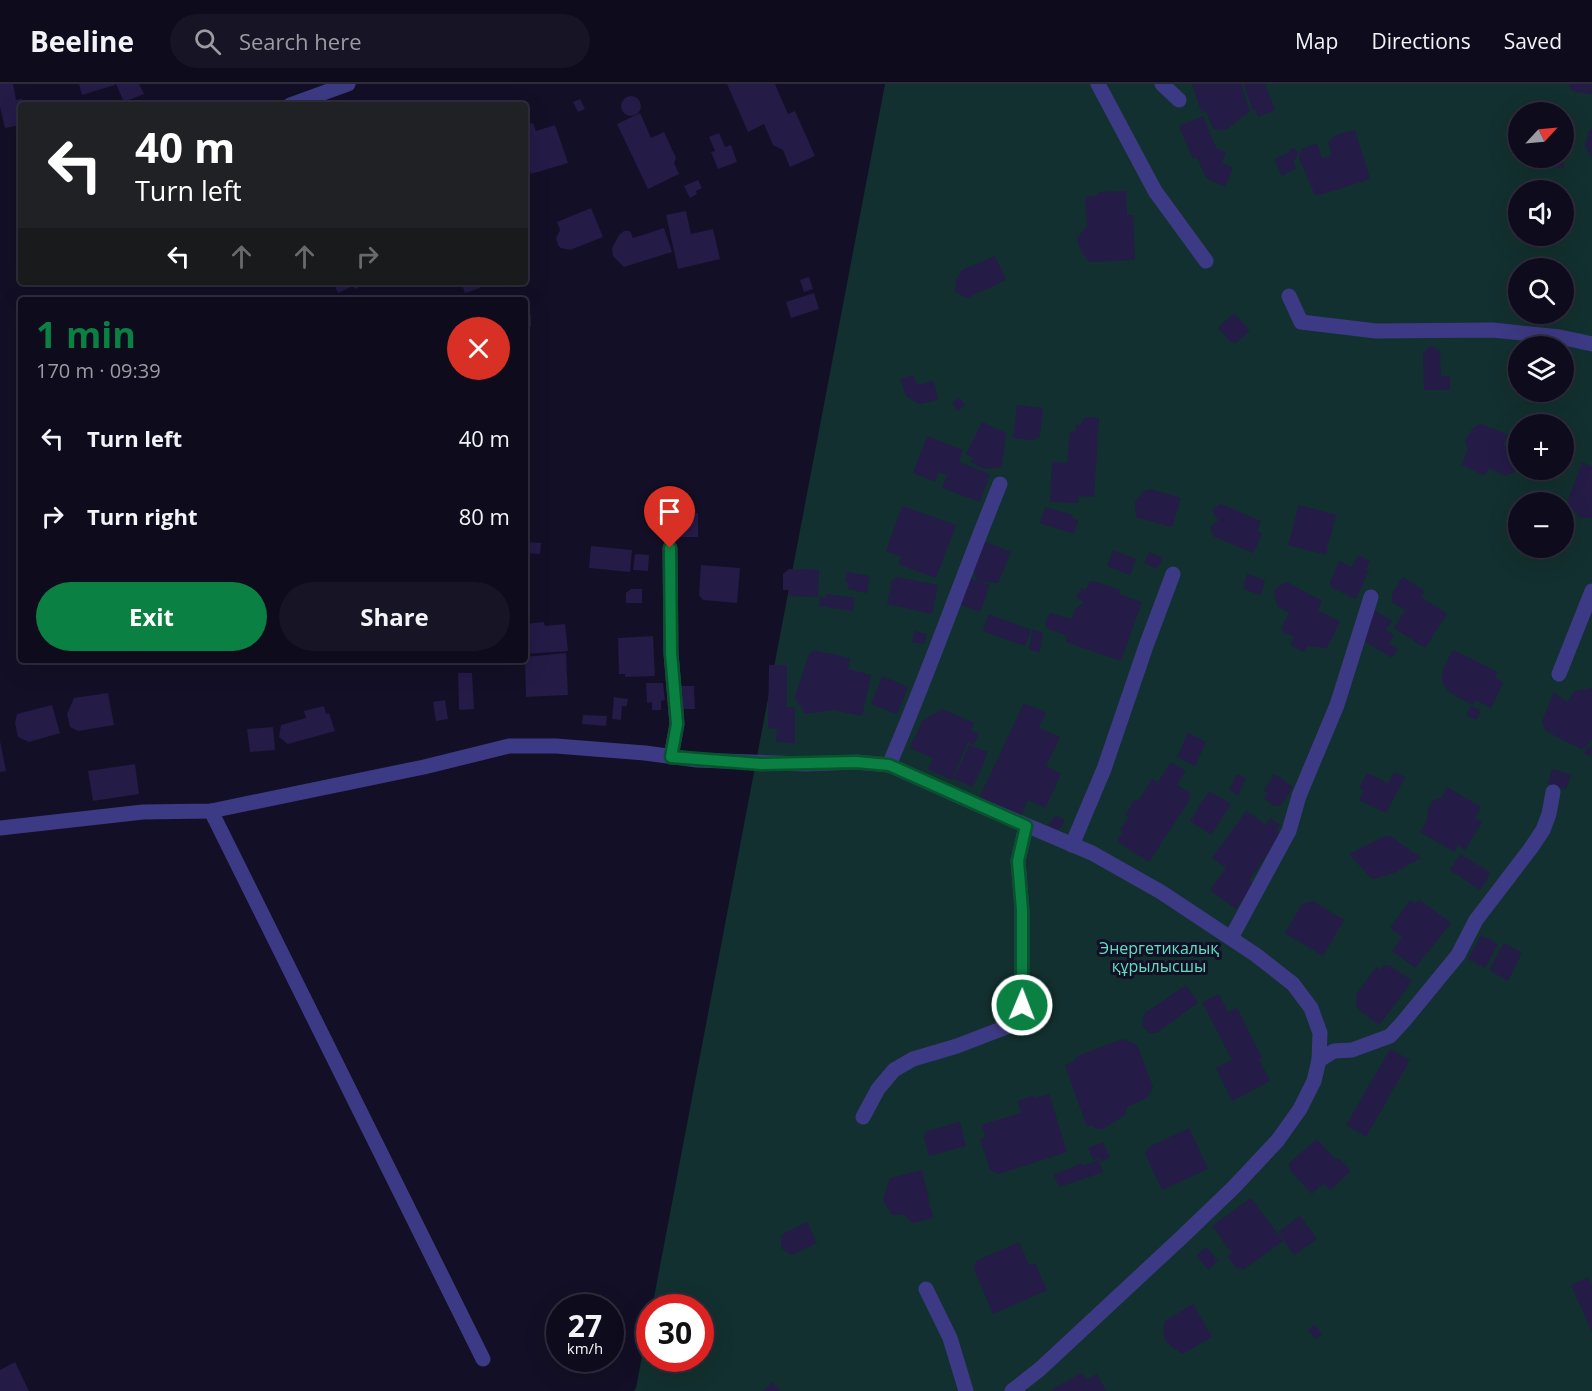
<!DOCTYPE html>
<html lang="en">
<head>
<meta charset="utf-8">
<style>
  body { margin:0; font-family:"Open Sans",sans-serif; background:#171425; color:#f1f3f6; height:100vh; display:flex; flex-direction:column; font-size:22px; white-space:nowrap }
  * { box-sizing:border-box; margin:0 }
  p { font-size:20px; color:#9b9ba3 }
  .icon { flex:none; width:33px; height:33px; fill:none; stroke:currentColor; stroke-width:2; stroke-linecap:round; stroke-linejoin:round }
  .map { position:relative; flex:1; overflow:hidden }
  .side { position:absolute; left:18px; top:213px; width:510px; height:366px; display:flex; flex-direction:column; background:#0e0b1c; border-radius:6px; box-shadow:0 6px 24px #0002,0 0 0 2px #2e2b3b }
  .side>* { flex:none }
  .top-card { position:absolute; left:18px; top:18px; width:510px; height:183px; border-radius:6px; box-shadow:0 6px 24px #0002,0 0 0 2px #2e2b3b; background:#202124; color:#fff; overflow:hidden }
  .needle { width:39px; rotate:64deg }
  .tools { position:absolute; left:1508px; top:18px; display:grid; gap:12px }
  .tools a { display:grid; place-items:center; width:66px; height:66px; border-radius:50%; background:#0e0b1c; box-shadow:0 6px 24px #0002,0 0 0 2px #2e2b3b; font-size:30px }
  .speed { position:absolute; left:546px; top:1210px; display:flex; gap:12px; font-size:30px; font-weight:700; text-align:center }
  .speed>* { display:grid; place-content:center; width:78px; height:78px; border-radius:50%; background:#0e0b1c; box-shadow:0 6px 24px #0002,0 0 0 2px #2e2b3b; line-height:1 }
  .speed small { font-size:15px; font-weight:400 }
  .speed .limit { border:9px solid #d22; background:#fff; color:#111 }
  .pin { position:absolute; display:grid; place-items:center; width:51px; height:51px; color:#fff; margin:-62px -26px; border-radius:50% 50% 50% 0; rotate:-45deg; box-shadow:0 0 6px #0007 }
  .pin .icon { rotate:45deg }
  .me { position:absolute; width:66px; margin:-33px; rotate:1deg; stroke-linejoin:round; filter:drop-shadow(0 0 4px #0008) }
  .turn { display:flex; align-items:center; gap:21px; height:126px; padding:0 18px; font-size:27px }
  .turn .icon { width:78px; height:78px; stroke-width:2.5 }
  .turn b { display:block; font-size:42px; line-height:51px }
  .lanes { display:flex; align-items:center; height:57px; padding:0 18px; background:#0003; justify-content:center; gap:30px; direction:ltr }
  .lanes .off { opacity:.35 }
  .round { display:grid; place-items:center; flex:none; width:63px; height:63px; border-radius:32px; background:#171425 }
  .head { display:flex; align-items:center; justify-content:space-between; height:102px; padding:0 18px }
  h1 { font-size:36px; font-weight:700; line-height:45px; color:#0b8043 }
  .primary-button { display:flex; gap:12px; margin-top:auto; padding:12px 18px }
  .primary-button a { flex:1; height:69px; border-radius:36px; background:#0b8043; color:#fff; font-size:24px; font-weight:700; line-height:69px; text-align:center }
  .primary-button a+a { background:#171425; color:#f1f3f6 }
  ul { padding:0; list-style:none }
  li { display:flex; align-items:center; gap:18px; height:78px; padding:0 18px }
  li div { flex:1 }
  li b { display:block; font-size:22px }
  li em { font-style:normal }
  header { display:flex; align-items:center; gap:36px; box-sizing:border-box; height:84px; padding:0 30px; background:#0e0b1c; border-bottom:2px solid #2e2b3b }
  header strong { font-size:28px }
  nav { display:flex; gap:33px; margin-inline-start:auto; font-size:21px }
  .search { width:420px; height:54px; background:#171425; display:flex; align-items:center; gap:15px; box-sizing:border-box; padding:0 21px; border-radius:33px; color:#9b9ba3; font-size:22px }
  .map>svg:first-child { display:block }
</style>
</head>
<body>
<header>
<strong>Beeline</strong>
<div class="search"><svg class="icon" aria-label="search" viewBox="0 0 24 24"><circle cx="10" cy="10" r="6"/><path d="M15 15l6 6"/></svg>Search here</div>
<nav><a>Map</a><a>Directions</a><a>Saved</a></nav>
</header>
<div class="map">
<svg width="1592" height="1307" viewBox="0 0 1592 1307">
  <rect width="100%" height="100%" fill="#130f26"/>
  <path fill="#12302f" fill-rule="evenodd" d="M885,0H1592V1307H634L636,1304L649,1235L650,1275H700V1224H652ZM1518,28H1563V74H1518ZM1518,106H1563V152H1518ZM1518,184H1563V230H1518ZM1518,262H1563V308H1518ZM1518,340H1563V386H1518ZM1518,418H1563V464H1518Z"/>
  <g fill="#241b47">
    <polygon points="0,0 13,0 16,16 22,15 21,41 5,44 0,23"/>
    <polygon points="79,0 115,0 115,1 82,11"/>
    <polygon points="116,0 139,0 144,10 124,18"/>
    <polygon points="727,0 775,0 788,30 795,27 815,72 790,83 783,66 773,61 764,40 748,48"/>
    <polygon points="1192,0 1241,0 1250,27 1226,46 1213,45 1206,27 1202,29"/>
    <polygon points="1244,0 1265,0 1275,26 1258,33 1256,26 1253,27"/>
    <polygon points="1568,0 1592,0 1592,10 1572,7"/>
    <circle cx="631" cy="22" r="10"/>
    <polygon points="580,15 585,25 578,28 573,18"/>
    <polygon points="640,29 651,54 664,48 676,74 674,79 679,90 648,105 617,40"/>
    <polygon points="1203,32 1216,64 1226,69 1222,79 1233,84 1225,103 1206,94 1197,73 1193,75 1179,42"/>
    <polygon points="533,39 536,47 555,41 568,79 531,90 529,84 525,85 525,41"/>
    <polygon points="1592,45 1592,74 1585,62 1589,47"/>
    <polygon points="1355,46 1370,95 1320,111 1315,111 1299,75 1301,65 1317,59 1322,74 1332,71 1328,58 1336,51"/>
    <polygon points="719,49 725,63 731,61 737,78 718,85 711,68 715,67 709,53"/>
    <polygon points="1291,64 1294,64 1298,69 1296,75 1293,77 1296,84 1282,92 1274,75 1288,69"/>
    <polygon points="1534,74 1563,74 1564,83 1534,84"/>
    <polygon points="698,96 702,104 696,107 697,110 690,114 684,102"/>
    <polygon points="1126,107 1127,131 1133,131 1135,176 1089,178 1081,167 1077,154 1087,142 1085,113 1096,112 1099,108"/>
    <polygon points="591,124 603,153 570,166 561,164 558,161 556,154 560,146 557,138"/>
    <polygon points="686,127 691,150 713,145 720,175 678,185 666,131"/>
    <polygon points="664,144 672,168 624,183 613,172 612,164 619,151 624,147 630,147 633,154"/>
    <polygon points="995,172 1006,196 967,214 955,208 956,196 962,186"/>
    <polygon points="809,193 813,205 804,208 800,196"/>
    <polygon points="333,198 365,198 366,200 355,205 353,202 338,209"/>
    <polygon points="461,198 478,198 480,204 465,209"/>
    <polygon points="814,209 819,225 791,234 786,218"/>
    <polygon points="1234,229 1250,247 1236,259 1231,258 1218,244"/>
    <polygon points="525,230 531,231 531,243 525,242"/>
    <polygon points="1428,263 1436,263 1436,265 1440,266 1441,292 1450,292 1450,306 1424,306 1423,271"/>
    <polygon points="913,291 917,301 934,297 938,316 919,320 906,312 900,295"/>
    <polygon points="960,314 965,322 957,327 952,318"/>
    <polygon points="1017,321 1043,324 1040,352 1034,356 1013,354"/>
    <polygon points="1085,333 1099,334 1094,413 1079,412 1078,419 1050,418 1052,378 1067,379 1070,347 1075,347 1076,340 1080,341"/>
    <polygon points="982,338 1006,349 1002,383 984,385 971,378 973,374 966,370"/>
    <polygon points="1482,340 1508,351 1504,361 1518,367 1517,387 1505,392 1489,384 1485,392 1461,380 1468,366 1465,356 1474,343"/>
    <polygon points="927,352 963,366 959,378 990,390 980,418 942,404 947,391 939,388 935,398 913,389"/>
    <polygon points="1563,362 1567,365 1569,370 1568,375 1563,379"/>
    <polygon points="1582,378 1592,382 1592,434 1580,434 1567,419"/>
    <polygon points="1151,405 1181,414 1172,443 1136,433 1135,418 1144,407"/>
    <polygon points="1221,420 1261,437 1257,447 1262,450 1253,469 1213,452 1210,443 1219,436 1215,433 1213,426 1216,422"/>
    <polygon points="1299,421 1336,431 1326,471 1288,461"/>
    <polygon points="902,422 956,441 936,494 898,480 901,473 886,467"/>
    <polygon points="1045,423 1073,431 1072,434 1078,436 1074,450 1040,439"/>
    <rect x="675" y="429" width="23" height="24"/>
    <polygon points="983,457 1011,468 998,499 978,497 990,501 980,528 958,520 968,493 977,497 972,483"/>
    <polygon points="527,458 541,459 540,470 526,469"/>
    <polygon points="591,462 632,466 630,488 589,484"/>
    <polygon points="1113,466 1136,475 1130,491 1107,482"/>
    <polygon points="1149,468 1163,474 1157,485 1144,479"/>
    <polygon points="635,470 649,471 648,487 633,486"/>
    <polygon points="1358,471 1370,477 1366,485 1369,486 1356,515 1332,504 1330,498 1339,477 1352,483"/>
    <polygon points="701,481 740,484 737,519 703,516 699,511"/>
    <polygon points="789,485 819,486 818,513 789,512 789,506 783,506 783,490"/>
    <polygon points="847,488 870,492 867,509 848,505 849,499 845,498"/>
    <polygon points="1247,490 1265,496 1261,511 1243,505"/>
    <polygon points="896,493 938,501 932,530 887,520 892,497"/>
    <polygon points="1403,493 1425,507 1421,513 1447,530 1425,564 1394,544 1405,526 1392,518 1392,509"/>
    <polygon points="1094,497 1121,506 1119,510 1142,518 1121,577 1066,558 1067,552 1047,544 1045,539 1050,529 1072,535 1075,525 1084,518 1076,514 1081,504 1086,506 1089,498"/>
    <polygon points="1287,498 1322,517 1318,526 1340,538 1327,564 1307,562 1304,568 1290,561 1294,553 1281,546 1289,529 1277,522 1274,507 1281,500"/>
    <polygon points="631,505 642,505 642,519 626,519 626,509"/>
    <polygon points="826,510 855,514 853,527 819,522 820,513 826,514"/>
    <polygon points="1374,526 1392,537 1386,546 1394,551 1389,560 1398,565 1392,574 1364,557"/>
    <polygon points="989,530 1031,546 1025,562 983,547"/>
    <polygon points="544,538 545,542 565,540 568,567 525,570 525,540"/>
    <polygon points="1032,546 1043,548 1040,568 1029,566"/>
    <polygon points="914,547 927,550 924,560 912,558"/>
    <polygon points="653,552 655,592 625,593 625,590 619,590 618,554"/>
    <polygon points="814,566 850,574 848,585 871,591 862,632 834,626 804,630 803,624 799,621 795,613 809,570"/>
    <polygon points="1453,566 1498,588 1495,594 1503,598 1491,624 1476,616 1473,621 1450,609 1443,600 1442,594 1443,585"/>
    <polygon points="566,569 568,611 526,613 525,573"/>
    <polygon points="769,581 787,581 787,623 795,623 795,659 776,658 777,645 768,644"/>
    <polygon points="458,589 472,589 474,625 459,626"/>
    <polygon points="882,592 908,603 897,630 871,620"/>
    <polygon points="646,599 663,599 665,616 661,617 661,626 652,626 652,618 647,619"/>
    <polygon points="681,602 694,602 695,625 683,625"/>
    <polygon points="1592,604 1592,655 1587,662 1581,665 1546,647 1542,638 1553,609 1555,609 1567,618 1575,607"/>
    <polygon points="108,609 114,641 78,647 70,643 67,630 74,614"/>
    <polygon points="614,613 628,615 627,622 622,622 621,636 612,635"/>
    <polygon points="445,616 448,635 436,637 433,618"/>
    <polygon points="1024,619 1046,629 1039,644 1060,653 1046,682 1061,690 1045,724 1028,716 1020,733 979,714"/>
    <polygon points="52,621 60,649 29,658 18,653 15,639 17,630"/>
    <polygon points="324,622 326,630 329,629 335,647 288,660 279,653 281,641 306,634 304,627"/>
    <polygon points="1471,622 1481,627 1476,636 1466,631"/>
    <polygon points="942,625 974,639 971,646 979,650 974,661 968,658 952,696 928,685 933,674 910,664 922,637"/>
    <polygon points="583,631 607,632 606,642 582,640"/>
    <polygon points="273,643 275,666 250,668 247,645"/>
    <polygon points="1188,649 1206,658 1195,682 1177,673"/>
    <polygon points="0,657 6,687 0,688"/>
    <polygon points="969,661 988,668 973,703 954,695"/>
    <polygon points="1588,662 1592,664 1591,673 1584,669"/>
    <polygon points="1171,678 1186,687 1177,701 1189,708 1190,715 1149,778 1117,758 1123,748 1120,746 1129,733 1125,731 1135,715 1138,717 1152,695 1158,698"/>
    <polygon points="135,680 139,710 93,717 88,687"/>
    <polygon points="1552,685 1571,691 1566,705 1548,700"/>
    <polygon points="1394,688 1405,693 1386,729 1359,716 1364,707 1359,704 1367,689 1388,699"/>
    <polygon points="1237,690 1246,694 1238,711 1229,706"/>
    <polygon points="1274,690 1293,703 1280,722 1275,722 1264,715 1268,709 1264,707"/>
    <polygon points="1447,703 1481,723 1475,734 1482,738 1465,766 1458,761 1454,768 1420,748 1427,736 1428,724 1434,716 1441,714"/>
    <polygon points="1209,707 1231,720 1211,751 1190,737"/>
    <polygon points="1246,727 1266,741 1270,734 1280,741 1277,746 1282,750 1249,796 1254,800 1236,825 1210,806 1226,784 1212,774"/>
    <polygon points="1056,731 1065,737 1060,745 1054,745 1048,741"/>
    <polygon points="1385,752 1392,753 1421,774 1394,789 1372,795 1349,770"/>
    <polygon points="1460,770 1491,789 1480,806 1450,786"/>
    <polygon points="1419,815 1451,839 1415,884 1392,867 1402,853 1390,844 1410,816 1415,820"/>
    <polygon points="1313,817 1344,836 1323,872 1285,849 1302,820"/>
    <polygon points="1481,851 1498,860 1485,884 1468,875"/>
    <polygon points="1504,859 1522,869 1508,897 1489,886"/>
    <polygon points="1384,881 1391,882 1412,897 1380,940 1374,938 1356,923 1356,911 1376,883 1381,886"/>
    <polygon points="1186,901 1198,919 1156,949 1149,949 1144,944 1142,937 1145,929"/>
    <polygon points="1219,910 1228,928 1237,924 1262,974 1259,975 1270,997 1232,1017 1216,984 1232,976 1202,918"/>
    <polygon points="1123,955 1137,961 1153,1003 1147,1014 1127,1023 1126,1030 1103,1045 1097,1045 1091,1041 1087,1043 1065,981 1072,979 1078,972"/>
    <polygon points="1390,965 1410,976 1366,1053 1346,1041"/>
    <polygon points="1049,1010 1067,1068 999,1090 990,1086 980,1055 986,1053 981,1041 1021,1029 1017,1017 1035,1011 1035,1014"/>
    <polygon points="960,1038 966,1062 929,1072 924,1053 927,1047"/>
    <polygon points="1189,1044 1208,1085 1162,1106 1145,1069 1149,1063"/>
    <polygon points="1317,1055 1336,1076 1339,1074 1351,1087 1330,1106 1324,1099 1312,1110 1290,1087 1289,1079"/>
    <polygon points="1103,1058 1110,1074 1100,1078 1099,1075 1104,1073 1093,1076 1088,1064"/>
    <polygon points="1098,1076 1103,1088 1059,1103 1054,1091 1081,1079 1083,1082"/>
    <polygon points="922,1086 933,1134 913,1139 904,1131 892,1131 883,1116 890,1094"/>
    <polygon points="1251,1114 1283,1157 1243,1186 1240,1183 1237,1185 1227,1172 1232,1169 1212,1142"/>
    <polygon points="1300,1132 1317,1155 1294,1171 1278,1148"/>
    <polygon points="807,1138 817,1159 792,1171 781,1164 781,1151"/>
    <polygon points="1019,1158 1029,1181 1035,1179 1047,1206 993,1230 974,1185 976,1177"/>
    <polygon points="1206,1163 1218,1177 1209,1186 1196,1172"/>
    <polygon points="1588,1193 1592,1201 1592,1248 1571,1201"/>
    <polygon points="1193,1220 1212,1253 1182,1270 1166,1258 1163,1248 1165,1237"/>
    <polygon points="1314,1241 1322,1250 1316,1255 1308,1246"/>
    <polygon points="15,1278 29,1307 0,1307 0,1286"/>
    <polygon points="1082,1289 1086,1296 1097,1290 1106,1307 1053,1307 1052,1305"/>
    <polygon points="772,1298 780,1307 763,1307"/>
  </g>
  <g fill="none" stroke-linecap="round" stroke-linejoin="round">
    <g stroke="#3d3a85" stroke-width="15">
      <polyline points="1098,0 1155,107 1206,177"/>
      <polyline points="1162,0 1179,16"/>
      <polyline points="290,21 348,0"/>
      <polyline points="1289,212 1301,238 1376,247 1493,246 1560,253 1592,260"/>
      <polyline points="670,464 671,569 677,640 671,673"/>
      <polyline points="1559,590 1592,507"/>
      <path d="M889,681C929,589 962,493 1000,400"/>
      <polyline points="211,727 483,1275"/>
      <polyline points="0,744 143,728 211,727 424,683 509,662 556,662 645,669 697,676 806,680 856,678 889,681 976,720 1092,769 1161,808 1256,871 1293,900 1311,924 1320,949 1319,976 1314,997 1300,1025 1278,1056 1234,1103 1183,1152 1040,1285 1012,1307"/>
      <polyline points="1072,761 1104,685 1146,562 1173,490"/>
      <polyline points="1231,854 1289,747 1299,712 1337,621 1371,513"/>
      <polyline points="1319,976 1334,967 1352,966 1390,952 1403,938 1458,871 1476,836 1531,764 1543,746 1549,730 1553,708"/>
      <polyline points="863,1033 878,1005 894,986 913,975 957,962 1009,942 1022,921 1022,826 1018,777 1026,742"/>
      <polyline points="926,1205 950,1254 966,1307"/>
    </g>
  </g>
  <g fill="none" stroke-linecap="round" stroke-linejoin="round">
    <defs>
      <polyline id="route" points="670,464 671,569 677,640 671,673 761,680 856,678 889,681 1026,742 1018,777 1022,826 1022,921"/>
    </defs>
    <use href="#route" stroke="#07532c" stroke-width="15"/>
    <use href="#route" stroke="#0b8043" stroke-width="10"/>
  </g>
  <g text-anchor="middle" stroke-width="6" stroke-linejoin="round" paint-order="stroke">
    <g font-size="16" fill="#5fe0c0" stroke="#130f26">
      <text x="1159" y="870">Энергетикалық<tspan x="1159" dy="18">құрылысшы</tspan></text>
    </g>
  </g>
</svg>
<div class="tools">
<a><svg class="needle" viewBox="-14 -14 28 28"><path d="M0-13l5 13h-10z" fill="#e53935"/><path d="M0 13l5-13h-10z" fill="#9b9ba3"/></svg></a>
<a><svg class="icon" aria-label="sound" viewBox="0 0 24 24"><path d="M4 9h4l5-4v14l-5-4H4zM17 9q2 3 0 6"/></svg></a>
<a><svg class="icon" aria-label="search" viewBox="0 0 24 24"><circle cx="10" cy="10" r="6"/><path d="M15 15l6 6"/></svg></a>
<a><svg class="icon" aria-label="layers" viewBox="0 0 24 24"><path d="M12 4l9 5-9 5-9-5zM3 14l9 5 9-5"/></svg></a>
<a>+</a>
<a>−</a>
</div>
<div class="speed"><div>27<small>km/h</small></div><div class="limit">30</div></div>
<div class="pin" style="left:670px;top:464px;background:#d93025"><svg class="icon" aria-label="arrive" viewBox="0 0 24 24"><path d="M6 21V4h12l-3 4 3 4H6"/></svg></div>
<svg class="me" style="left:1022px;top:921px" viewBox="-20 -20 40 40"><circle r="17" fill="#0b8043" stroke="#fff" stroke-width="3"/><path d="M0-11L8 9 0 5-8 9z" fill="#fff"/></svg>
<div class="top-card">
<div class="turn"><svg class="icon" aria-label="left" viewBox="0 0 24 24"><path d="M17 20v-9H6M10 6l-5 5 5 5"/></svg><div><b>40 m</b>Turn left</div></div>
<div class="lanes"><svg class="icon" aria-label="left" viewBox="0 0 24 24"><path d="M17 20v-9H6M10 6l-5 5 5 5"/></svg><svg class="icon off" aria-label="ahead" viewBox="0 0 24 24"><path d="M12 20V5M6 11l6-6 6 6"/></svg><svg class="icon off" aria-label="ahead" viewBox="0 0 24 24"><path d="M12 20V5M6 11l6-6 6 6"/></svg><svg class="icon off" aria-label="right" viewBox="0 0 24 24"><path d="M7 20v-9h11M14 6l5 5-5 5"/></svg></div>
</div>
<section class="side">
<div class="head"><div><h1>1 min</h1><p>170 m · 09:39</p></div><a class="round" style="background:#d93025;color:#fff"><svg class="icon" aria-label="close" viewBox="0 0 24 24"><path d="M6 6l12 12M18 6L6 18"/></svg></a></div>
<ul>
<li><svg class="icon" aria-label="left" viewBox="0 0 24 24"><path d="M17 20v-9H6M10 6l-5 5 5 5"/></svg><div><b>Turn left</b></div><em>40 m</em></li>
<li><svg class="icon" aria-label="right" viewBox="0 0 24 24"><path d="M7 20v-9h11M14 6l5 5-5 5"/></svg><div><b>Turn right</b></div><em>80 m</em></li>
</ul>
<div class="primary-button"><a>Exit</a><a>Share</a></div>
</section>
</div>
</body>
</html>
